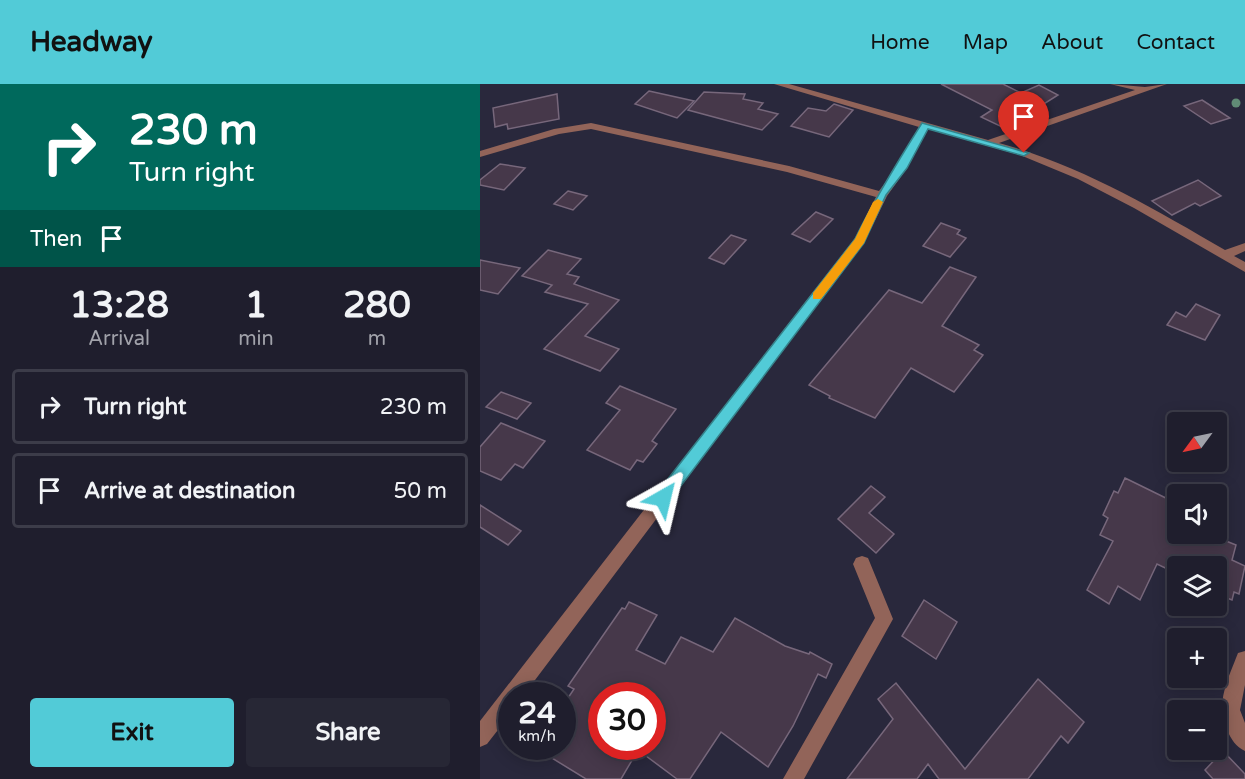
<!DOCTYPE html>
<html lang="en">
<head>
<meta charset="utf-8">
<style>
  body { margin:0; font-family:"Varela Round",sans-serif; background:#272735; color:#f1f3f6; height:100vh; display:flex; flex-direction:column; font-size:22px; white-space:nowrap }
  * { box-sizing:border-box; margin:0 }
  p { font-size:20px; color:#a1a2aa }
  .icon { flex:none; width:33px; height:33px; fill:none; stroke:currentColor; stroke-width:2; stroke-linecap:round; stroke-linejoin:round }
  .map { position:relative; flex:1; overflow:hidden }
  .drawer { display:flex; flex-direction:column; background:#1f1e2d; width:480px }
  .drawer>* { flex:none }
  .hud { background:#00695c; color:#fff; overflow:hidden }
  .needle { width:39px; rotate:237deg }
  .fabs { position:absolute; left:687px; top:328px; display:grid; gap:12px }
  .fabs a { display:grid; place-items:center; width:60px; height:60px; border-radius:6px; background:#1f1e2d; box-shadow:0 3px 15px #0003,0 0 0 2px #3c3c49; font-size:30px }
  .speed { position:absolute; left:18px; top:598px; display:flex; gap:12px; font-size:30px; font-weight:700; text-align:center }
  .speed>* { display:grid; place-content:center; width:78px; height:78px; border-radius:50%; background:#1f1e2d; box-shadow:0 3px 15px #0003,0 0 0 2px #3c3c49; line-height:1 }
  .speed small { font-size:15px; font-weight:400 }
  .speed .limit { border:9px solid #d22; background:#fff; color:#111 }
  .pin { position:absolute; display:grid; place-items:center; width:51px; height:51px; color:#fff; margin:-62px -26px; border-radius:50% 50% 50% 0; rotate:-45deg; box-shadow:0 0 6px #0007 }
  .pin .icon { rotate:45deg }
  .me { position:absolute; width:66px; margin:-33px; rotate:37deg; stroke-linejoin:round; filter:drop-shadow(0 0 4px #0008) }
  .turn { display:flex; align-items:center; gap:21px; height:126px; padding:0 30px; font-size:27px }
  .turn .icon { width:78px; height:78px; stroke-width:2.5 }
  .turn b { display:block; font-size:42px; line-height:51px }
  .then { display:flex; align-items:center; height:57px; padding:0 30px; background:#0003; gap:12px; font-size:22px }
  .eta { display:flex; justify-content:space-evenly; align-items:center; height:102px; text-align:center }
  .eta b { font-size:36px; font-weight:800; line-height:42px }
  .button { display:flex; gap:12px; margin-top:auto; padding:12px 30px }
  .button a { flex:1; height:69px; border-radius:6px; background:#52cbd7; color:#111; font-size:24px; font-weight:800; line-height:69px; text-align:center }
  .button a+a { background:#272735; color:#f1f3f6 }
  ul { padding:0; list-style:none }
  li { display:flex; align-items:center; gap:18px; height:75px; margin:0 12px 9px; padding:0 18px; border:3px solid #3c3c49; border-radius:6px }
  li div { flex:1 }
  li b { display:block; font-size:22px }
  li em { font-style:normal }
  header { display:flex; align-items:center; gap:36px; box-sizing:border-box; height:84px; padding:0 30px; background:#52cbd7; color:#111 }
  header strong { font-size:28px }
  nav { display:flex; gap:33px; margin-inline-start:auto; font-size:21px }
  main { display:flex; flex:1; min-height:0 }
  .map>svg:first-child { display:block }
</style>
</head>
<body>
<header>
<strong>Headway</strong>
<nav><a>Home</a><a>Map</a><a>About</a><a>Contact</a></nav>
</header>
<main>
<section class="drawer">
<div class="hud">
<div class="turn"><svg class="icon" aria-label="right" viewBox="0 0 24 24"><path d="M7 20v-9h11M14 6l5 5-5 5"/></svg><div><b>230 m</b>Turn right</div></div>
<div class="then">Then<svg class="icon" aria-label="arrive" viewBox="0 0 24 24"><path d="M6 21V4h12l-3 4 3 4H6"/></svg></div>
</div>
<div class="eta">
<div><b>13:28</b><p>Arrival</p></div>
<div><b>1</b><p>min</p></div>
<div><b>280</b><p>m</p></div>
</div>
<ul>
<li><svg class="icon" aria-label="right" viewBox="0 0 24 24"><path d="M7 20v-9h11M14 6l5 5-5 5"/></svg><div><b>Turn right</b></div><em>230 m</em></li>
<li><svg class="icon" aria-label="arrive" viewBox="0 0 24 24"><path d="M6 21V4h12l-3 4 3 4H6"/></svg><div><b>Arrive at destination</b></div><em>50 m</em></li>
</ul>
<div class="button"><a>Exit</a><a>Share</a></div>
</section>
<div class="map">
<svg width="765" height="695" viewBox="0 0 765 695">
  <rect width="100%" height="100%" fill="#29283c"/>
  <g fill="#46384a" stroke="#77677b" stroke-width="1.5" fill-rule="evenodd">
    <polygon points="461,0 523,0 541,9 559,1 578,11 556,25 551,23 522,43 501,33 512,26"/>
    <polygon points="169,7 214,17 197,34 155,20"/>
    <polygon points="224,8 265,10 263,15 283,19 278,25 298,30 282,46 208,26"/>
    <polygon points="77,10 79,35 28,45 27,40 15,43 13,24"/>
    <polygon points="722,16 750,34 731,40 704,22"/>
    <polygon points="354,20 373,26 349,53 311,42 328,24 346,27"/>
    <polygon points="20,80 45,84 24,106 0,101 0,96"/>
    <polygon points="718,96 741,112 720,122 715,119 692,131 672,117"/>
    <polygon points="88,107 107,112 93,126 74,120"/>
    <polygon points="336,128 353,135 330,158 312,150"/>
    <polygon points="461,139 480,146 477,150 486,154 470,173 443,162"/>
    <polygon points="251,151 266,156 244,180 229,174"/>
    <polygon points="68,166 101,175 87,190 99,193 94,200 139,216 105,252 139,265 120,287 64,265 108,220 65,208 72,201 42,192"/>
    <polygon points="0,176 40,184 18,210 0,206"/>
    <polygon points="470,183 496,193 462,242 499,261 494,266 503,271 474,308 431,284 395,334 349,314 350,312 329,301 409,206 442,219"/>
    <polygon points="716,220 740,231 725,256 687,241 696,228 706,233"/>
    <polygon points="140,302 196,325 172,357 177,360 163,378 157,376 150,386 107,366 140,326 126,319"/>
    <polygon points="21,308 51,319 37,335 6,323"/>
    <polygon points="21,339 65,357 43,384 35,380 21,396 0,387 0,363"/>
    <polygon points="645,394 698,420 688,450 742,450 741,455 756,461 752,476 765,482 759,510 754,508 752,516 742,512 736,513 736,483 698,483 698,490 677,480 660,516 638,502 629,520 607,506 633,457 620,451 628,434 623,431 634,407 638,409"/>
    <polygon points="391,402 405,413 389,429 414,450 396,469 358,435"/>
    <polygon points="0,421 41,447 28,461 0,443"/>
    <polygon points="444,516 477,538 456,575 422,552"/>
    <path d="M149,518L177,531L156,566L185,580L201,553L233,568L255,534L305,562L329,570L330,568L352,580L346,594L338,590L313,642L288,683L241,648L210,695H197L158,666L141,695H106L54,663H82V623L94,605L88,602L142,524L145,525ZM122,612H172V663H122Z"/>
    <polygon points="558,595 604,638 588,659 581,652 548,695 459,695 448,680 437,695 367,695 413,635 398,615 416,599 485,685"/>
    <polygon points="743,667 765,690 765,695 733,695 725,686"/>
  </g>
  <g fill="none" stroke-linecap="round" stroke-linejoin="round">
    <g fill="#926459" fill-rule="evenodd">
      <path d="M294,0H309L508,56L655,6L630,0L665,3L687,0L519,59C600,81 673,124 745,166L765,159V167L754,172L765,178V188L654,124L598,95L540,71L448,45L427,84L407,112L384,159L43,612H32V628L7,660L0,663V637L375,154L396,113L307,88L111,45L79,50L0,73V67L74,45L111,39L309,82L399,107L417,83L439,43Z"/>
      <polygon points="382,472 388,474 413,535 324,695 303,695 395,534 373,480 376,474"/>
      <path d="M765,567V601L760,626L765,639V667C756,663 751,655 747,646C735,619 748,595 758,569Z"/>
    </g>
  </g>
  <circle fill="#618c76" cx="756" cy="19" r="4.5"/>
  <path fill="#52cbd7" stroke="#35848c" stroke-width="1.5" d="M442,39L549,69L544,72L448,45L427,84L406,111L384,159L188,419H177L175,414L177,409L375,155C395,114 418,77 442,39Z"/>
  <polygon fill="#f59e0b" points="398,115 403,118 384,159 341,215 333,215 333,209 375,155 393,118"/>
</svg>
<div class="fabs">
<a><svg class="needle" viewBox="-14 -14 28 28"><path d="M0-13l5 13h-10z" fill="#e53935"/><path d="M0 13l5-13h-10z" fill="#a1a2aa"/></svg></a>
<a><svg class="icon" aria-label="sound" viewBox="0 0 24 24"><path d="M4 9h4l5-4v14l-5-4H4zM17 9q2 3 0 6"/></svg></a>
<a><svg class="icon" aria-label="layers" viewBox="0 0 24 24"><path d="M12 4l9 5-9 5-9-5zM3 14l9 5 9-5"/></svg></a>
<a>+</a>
<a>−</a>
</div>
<div class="speed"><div>24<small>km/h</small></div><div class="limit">30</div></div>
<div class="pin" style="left:544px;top:69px;background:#d93025"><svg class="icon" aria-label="arrive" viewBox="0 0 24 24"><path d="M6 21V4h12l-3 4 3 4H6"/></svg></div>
<svg class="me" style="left:183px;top:414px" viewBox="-20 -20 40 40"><path d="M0-17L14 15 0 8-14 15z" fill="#52cbd7" stroke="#fff" stroke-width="4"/></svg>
</div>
</main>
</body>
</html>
